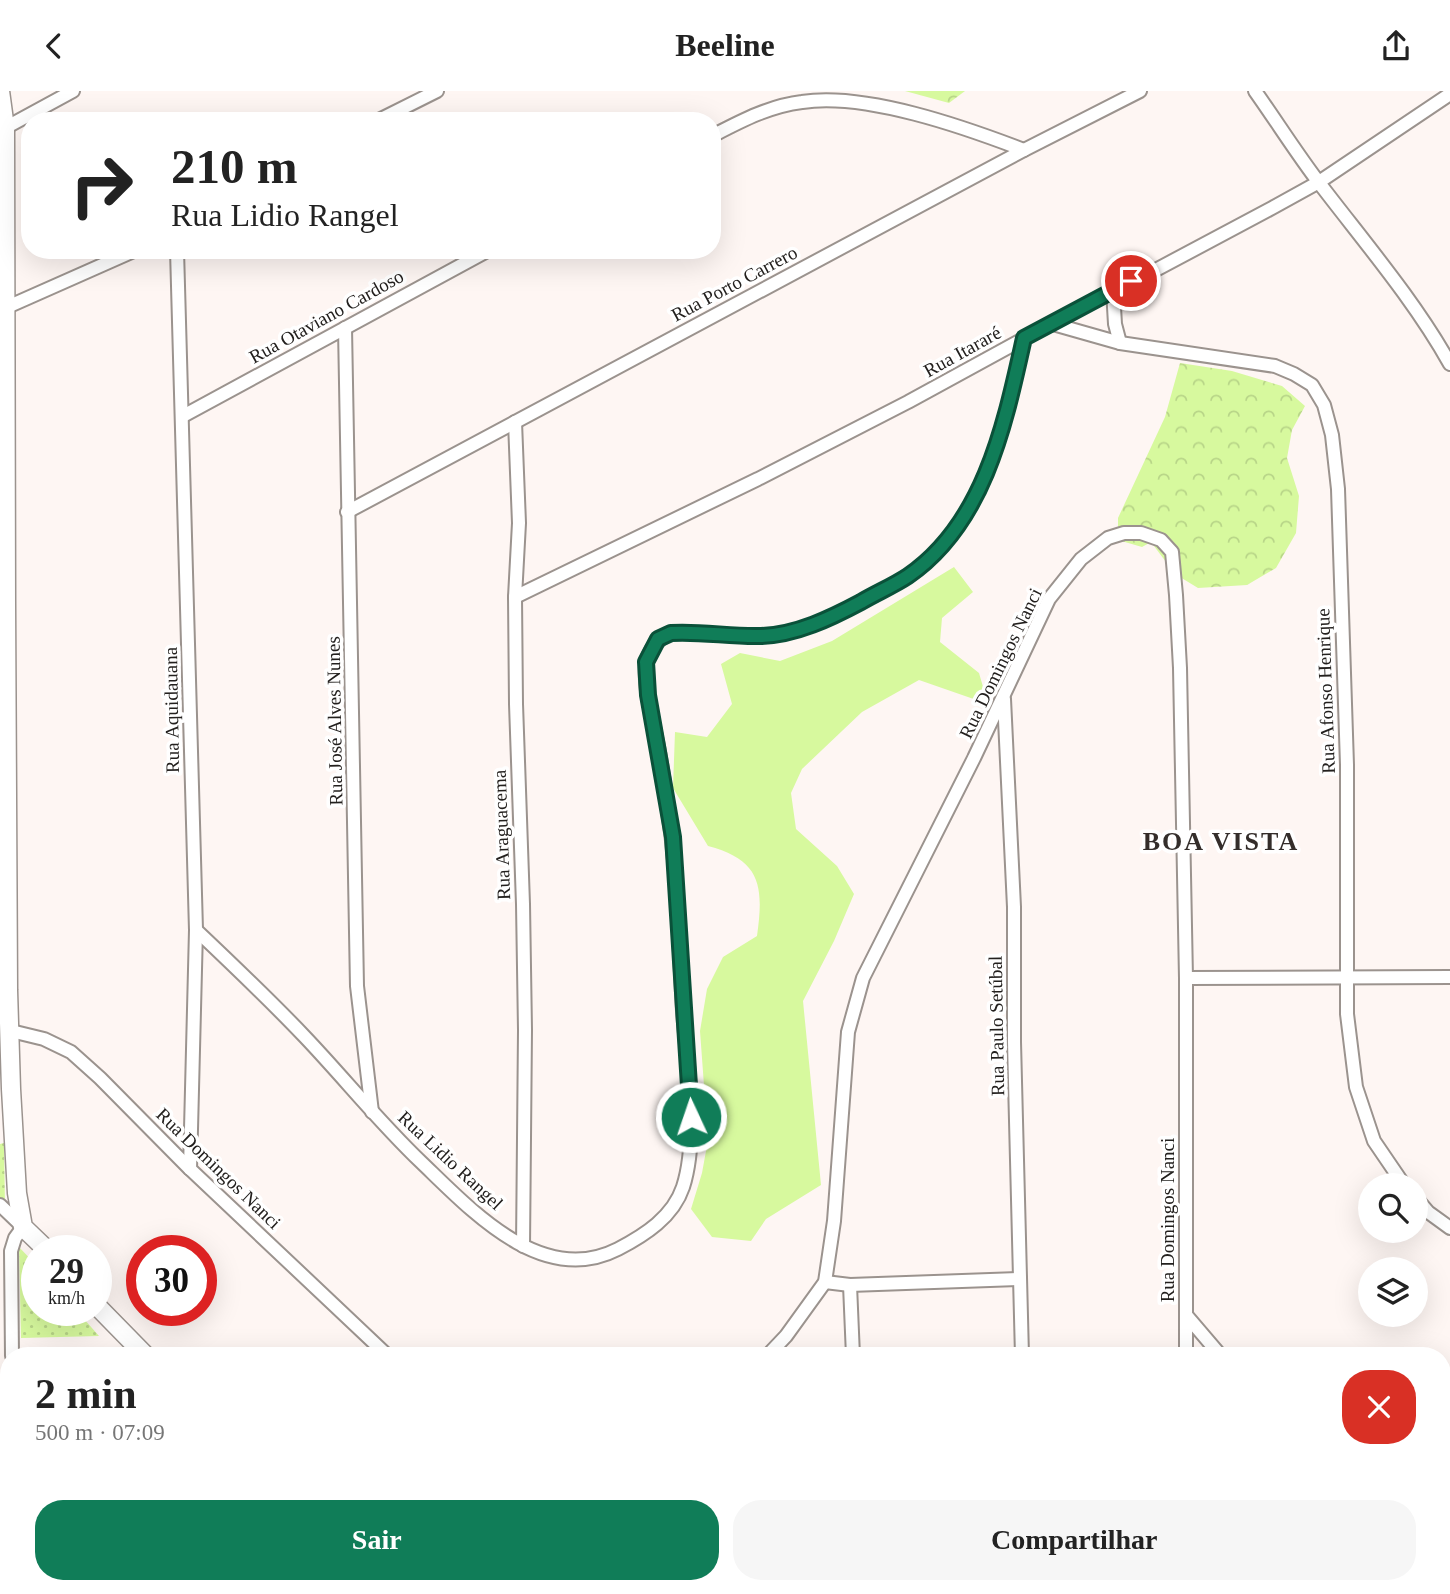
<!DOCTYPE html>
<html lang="pt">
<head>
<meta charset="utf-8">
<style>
  body { margin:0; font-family:"Times New Roman",serif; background:#f6f6f6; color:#222; height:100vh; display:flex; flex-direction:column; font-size:26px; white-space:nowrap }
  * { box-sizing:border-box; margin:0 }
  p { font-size:23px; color:#767676 }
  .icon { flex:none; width:38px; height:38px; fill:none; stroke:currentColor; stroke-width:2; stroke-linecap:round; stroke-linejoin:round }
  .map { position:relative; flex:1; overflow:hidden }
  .details { position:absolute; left:0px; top:1256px; width:1451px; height:247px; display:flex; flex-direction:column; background:#fff; border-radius:28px 28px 0 0; box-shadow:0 7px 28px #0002 }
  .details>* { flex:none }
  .hud { position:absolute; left:21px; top:21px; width:700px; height:147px; border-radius:28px; box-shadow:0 7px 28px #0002; background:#fff; color:#222; overflow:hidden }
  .tools { position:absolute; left:1358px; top:1082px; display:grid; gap:14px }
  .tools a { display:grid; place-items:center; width:70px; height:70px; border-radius:50%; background:#fff; box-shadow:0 7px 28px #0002; font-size:35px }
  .speed { position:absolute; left:21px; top:1144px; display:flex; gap:14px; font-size:35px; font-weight:700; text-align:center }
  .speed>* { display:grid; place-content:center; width:91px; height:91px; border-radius:50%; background:#fff; box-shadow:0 7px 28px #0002; line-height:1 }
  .speed small { font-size:18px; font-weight:400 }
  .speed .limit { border:10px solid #d22; background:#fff; color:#111 }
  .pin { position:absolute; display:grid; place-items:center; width:60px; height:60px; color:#fff; margin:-30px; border:4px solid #fff; border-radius:50%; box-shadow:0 2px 7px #0007 }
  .me { position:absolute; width:77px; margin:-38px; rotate:357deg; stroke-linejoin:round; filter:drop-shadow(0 0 5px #0008) }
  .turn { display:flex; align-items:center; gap:24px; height:147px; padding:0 35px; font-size:32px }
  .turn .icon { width:91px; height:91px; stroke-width:2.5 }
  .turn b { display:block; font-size:49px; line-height:60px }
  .round { display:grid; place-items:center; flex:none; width:74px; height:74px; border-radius:28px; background:#f6f6f6 }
  .head { display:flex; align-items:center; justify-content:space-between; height:119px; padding:0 35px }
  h1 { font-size:42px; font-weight:800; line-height:52px }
  .primary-button { display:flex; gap:14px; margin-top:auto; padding:14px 35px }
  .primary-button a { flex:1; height:80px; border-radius:28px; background:#107d58; color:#fff; font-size:28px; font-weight:800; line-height:80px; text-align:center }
  .primary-button a+a { background:#f6f6f6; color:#222 }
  header { display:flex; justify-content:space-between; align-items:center; height:91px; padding:0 35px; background:#fff; font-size:32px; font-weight:800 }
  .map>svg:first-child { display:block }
</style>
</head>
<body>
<header><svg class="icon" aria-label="back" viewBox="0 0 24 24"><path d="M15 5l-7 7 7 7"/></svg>Beeline<svg class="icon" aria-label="share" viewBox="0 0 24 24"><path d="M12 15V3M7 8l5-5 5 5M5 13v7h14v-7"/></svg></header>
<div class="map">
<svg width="1450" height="1503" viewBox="0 0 1450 1503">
  <defs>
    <pattern id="forest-crowns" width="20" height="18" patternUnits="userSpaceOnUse" patternTransform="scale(1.75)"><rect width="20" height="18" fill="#d7f99e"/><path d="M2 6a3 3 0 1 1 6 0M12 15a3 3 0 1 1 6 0" fill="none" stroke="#b8d588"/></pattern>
    <pattern id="park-dots" width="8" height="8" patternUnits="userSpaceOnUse" patternTransform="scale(1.75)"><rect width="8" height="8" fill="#d7f99e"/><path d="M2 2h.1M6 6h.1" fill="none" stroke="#b8d588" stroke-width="1.8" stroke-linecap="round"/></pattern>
  </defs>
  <rect width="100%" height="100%" fill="#fef6f3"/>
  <path fill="#d7f99e" d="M954,476L973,501L942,527L940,551L979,582L988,613L919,589L862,621L802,678L791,702L796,738L837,775L854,803L834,850L803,910L821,1094L766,1128L751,1150L712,1146L691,1118L702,1082L708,1049L700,940L707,898L723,866L757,845C764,795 761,769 708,755L673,697L675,641L707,646L732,613L721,573L740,562L780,570L832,550Z"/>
  <g fill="url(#forest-crowns)">
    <polygon points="905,0 965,0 949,12"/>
    <polygon points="1180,272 1232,280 1282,295 1305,315 1292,339 1287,367 1299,405 1296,442 1276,477 1247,494 1198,497 1175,483 1151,451 1142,456 1118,449 1118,427 1165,326"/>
  </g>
  <g fill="url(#park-dots)">
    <polygon points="4,1052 5,1115 0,1110 0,1053"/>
    <polygon points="19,1156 37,1175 37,1220 77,1220 99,1245 21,1247"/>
  </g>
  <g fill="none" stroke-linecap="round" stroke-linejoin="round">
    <defs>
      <g id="minor">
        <path d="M1255,0C1277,31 1297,63 1320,93C1365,152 1414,209 1450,273"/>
        <polyline points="377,30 437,0"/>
        <polyline points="5,37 73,0"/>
        <path d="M712,45C741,30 769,15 802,11C865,1 964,36 1024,59"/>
        <polyline points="177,159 196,839 190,1078"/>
        <polyline points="1113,199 1115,233 1120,252"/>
        <polyline points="5,217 136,159"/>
        <polyline points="1053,233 1120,252 1275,275 1294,283 1312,294 1324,314 1332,344 1338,398 1347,674 1347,923 1356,996 1374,1050 1404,1094"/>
        <polyline points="345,237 357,895 372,1021"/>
        <polyline points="183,325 489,159"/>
        <polyline points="515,331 519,432 515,506 516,613 523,813 525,939 523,1155"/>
        <polyline points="347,421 1024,59 1140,0"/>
        <polyline points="515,506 758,388 908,311 1113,199 1150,182 1272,117 1319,91 1450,3"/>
        <polyline points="1004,608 1014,816 1014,951 1022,1265"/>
        <path d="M196,839C233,874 270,909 305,946C344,987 380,1032 421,1071C471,1119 542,1197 618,1158C645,1144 673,1126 683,1096C699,1046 687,972 683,920C679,851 678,781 667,713C664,691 661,668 656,646C652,623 644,599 646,574C648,559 658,548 671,542C701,540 731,546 761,545C796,544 831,527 861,511C876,502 893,495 908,485C985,432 1005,332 1024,247"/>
        <polyline points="1186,887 1450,886"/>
        <polyline points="11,940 44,948 71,961 100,987 190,1078 388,1265"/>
        <polyline points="1416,1107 1428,1121 1450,1137"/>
        <polyline points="0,1114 23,1136 15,1147 11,1160 12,1265"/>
        <polyline points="825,1191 850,1194 1020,1188"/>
        <polyline points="850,1194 853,1265"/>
        <polyline points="1186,1224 1221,1265"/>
        <polyline points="767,1265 786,1245 825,1191 834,1130 848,941 863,887 974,667 1049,508 1081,468 1108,447 1124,442 1141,442 1161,449 1172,461 1176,504 1180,577 1186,887 1186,1265"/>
        <polyline points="1442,1331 1450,1329"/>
        <polyline points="14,1494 14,1503"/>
        <polyline points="182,1494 183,1503"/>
        <polyline points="1126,1494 1127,1503"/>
      </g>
      <g id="tertiary">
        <polyline points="1442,1460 1450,1460"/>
        <polyline points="851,1503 969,1494"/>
      </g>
      <g id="secondary">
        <polyline points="0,0 5,37 6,511 8,899 11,998 17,1102 23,1136 48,1160"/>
        <polyline points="96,1214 146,1265"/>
        <polyline points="365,1494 374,1503"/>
        <polyline points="344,1503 344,1494"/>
      </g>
    </defs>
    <use href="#minor" stroke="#9b938e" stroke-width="16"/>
    <use href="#tertiary" stroke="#9b938e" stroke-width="19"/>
    <use href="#secondary" stroke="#9b938e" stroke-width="21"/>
    <use href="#minor" stroke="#fff" stroke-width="12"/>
    <use href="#tertiary" stroke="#fff" stroke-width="16"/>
    <use href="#secondary" stroke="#fff" stroke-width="18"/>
  </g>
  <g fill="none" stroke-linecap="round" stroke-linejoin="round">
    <defs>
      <path id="route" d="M691,1026L673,746L648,604L646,571L658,548L671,542C701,540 731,546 761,545C796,544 831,527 861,511C876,502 893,495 908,485C985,432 1005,332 1024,247L1131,190"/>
    </defs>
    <use href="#route" stroke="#0a5139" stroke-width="18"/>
    <use href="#route" stroke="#107d58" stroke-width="12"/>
  </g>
  <g text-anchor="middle" stroke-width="7" stroke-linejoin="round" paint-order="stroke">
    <g font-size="19" fill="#23201e" stroke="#fff">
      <text transform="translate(734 192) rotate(-28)" y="7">Rua Porto Carrero</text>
      <text transform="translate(326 225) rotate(-29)" y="7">Rua Otaviano Cardoso</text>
      <text transform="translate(962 260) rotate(-29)" y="7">Rua Itararé</text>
      <text transform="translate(1000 572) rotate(-64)" y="7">Rua Domingos Nanci</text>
      <text transform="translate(1325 600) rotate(-92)" y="7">Rua Afonso Henrique</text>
      <text transform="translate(171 619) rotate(-91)" y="7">Rua Aquidauana</text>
      <text transform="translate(334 630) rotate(-91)" y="7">Rua José Alves Nunes</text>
      <text transform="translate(501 744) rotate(-92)" y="7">Rua Araguacema</text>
      <text transform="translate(996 935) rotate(-91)" y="7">Rua Paulo Setúbal</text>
      <text transform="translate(451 1069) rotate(43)" y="7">Rua Lidio Rangel</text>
      <text transform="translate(219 1077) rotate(44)" y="7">Rua Domingos Nanci</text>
      <text transform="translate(1167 1129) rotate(-90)" y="7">Rua Domingos Nanci</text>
    </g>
    <g font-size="26" font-weight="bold" letter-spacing="2" fill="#342d2a" stroke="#fff">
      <text x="1221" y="759">BOA VISTA</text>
    </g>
  </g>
</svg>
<div class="tools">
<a><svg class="icon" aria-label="search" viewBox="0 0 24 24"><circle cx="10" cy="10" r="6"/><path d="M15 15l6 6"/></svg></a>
<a><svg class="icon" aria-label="layers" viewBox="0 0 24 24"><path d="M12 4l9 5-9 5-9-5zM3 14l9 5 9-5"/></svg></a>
</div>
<div class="speed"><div>29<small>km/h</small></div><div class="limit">30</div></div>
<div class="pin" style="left:1131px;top:190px;background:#d93025"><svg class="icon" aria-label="arrive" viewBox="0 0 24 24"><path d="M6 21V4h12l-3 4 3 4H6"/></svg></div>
<svg class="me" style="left:691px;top:1026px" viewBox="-20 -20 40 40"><circle r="17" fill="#107d58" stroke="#fff" stroke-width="3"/><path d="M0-11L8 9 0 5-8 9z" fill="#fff"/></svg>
<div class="hud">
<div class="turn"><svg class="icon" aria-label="right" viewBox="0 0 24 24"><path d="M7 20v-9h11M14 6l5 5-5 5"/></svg><div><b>210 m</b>Rua Lidio Rangel</div></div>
</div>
<section class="details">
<div class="head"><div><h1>2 min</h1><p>500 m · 07:09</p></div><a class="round" style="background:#d93025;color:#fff"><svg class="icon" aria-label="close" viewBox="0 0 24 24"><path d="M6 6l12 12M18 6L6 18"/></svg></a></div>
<div class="primary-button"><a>Sair</a><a>Compartilhar</a></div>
</section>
</div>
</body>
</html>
